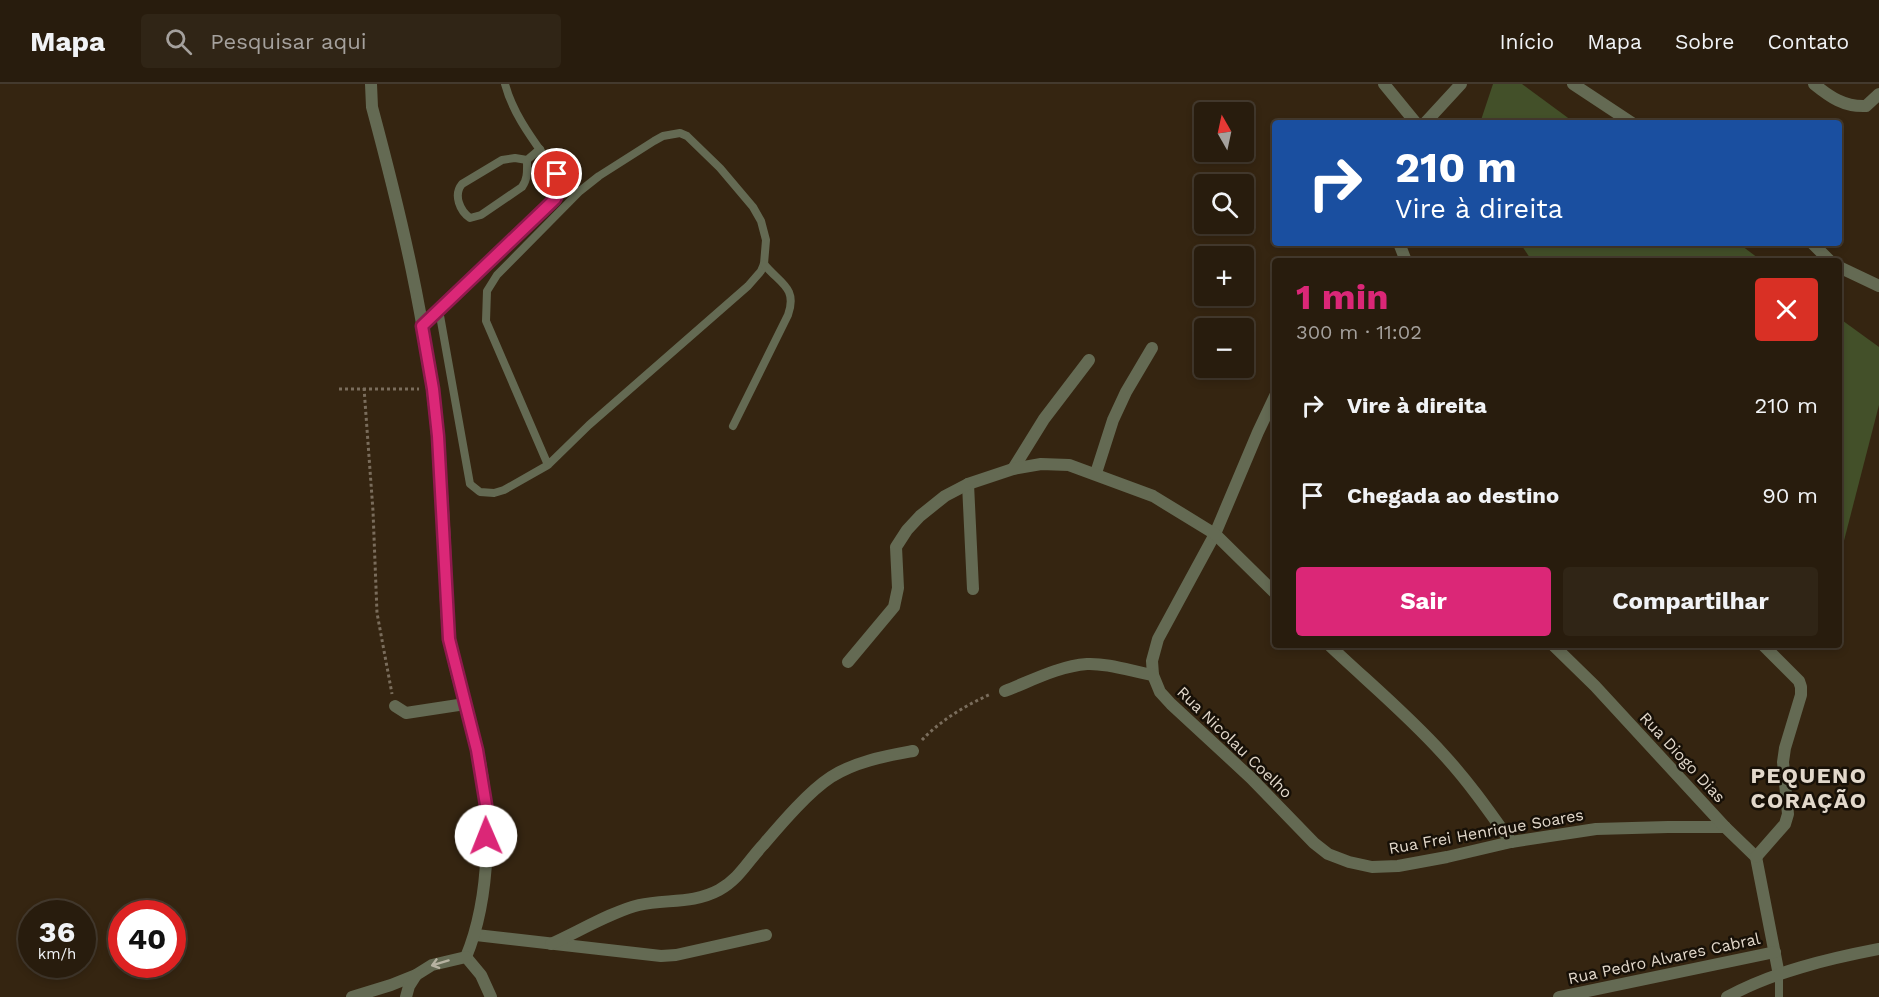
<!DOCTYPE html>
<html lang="pt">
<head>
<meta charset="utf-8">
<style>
  body { margin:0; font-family:"Work Sans",sans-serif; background:#302516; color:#f1f3f6; height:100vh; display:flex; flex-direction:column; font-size:22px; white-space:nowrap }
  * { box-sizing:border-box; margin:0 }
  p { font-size:20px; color:#a5a19d }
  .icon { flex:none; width:33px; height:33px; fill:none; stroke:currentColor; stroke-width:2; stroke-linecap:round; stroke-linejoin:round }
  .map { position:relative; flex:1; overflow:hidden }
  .side { position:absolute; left:1272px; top:174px; width:570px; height:390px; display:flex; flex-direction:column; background:#281c0d; border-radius:6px; box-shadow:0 3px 9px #0003,0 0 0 2px #443a2e }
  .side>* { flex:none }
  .guide { position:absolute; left:1272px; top:36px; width:570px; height:126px; border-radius:6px; box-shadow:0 3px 9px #0003,0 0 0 2px #443a2e; background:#1a4fa0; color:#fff; overflow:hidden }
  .needle { width:39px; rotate:351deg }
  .tools { position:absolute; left:1194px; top:18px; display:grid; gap:12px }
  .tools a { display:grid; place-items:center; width:60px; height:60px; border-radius:6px; background:#281c0d; box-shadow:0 3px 9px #0003,0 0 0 2px #443a2e; font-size:30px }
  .speed { position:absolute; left:18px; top:816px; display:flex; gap:12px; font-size:30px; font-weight:700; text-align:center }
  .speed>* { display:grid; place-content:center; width:78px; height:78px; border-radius:50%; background:#281c0d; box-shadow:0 3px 9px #0003,0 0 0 2px #443a2e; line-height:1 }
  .speed small { font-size:15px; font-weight:400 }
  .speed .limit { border:9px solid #d22; background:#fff; color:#111 }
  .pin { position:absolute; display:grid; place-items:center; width:51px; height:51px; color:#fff; margin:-26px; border:3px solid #fff; border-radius:50%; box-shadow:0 2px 6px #0007 }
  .me { position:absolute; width:66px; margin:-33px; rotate:359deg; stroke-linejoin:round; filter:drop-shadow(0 0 4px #0008) }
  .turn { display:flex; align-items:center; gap:21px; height:126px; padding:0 24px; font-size:27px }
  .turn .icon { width:78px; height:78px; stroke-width:2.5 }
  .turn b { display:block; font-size:42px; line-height:51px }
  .round { display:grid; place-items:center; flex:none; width:63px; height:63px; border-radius:6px; background:#302516 }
  .summary { display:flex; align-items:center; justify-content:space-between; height:102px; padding:0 24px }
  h1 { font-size:36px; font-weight:700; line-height:45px; color:#db2777 }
  .primary-button { display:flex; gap:12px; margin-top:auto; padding:12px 24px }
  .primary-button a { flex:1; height:69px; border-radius:6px; background:#db2777; color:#fff; font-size:24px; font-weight:700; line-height:69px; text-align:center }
  .primary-button a+a { background:#302516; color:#f1f3f6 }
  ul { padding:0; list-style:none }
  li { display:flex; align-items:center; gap:18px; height:90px; padding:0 24px }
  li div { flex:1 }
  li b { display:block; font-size:22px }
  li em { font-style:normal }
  header { display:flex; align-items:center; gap:36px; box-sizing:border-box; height:84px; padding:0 30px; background:#281c0d; border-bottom:2px solid #443a2e }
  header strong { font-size:28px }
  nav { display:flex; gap:33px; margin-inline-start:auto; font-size:21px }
  .search { width:420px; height:54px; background:#302516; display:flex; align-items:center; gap:15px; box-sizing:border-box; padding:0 21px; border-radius:6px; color:#a5a19d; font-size:22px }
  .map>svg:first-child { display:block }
</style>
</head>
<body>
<header>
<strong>Mapa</strong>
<div class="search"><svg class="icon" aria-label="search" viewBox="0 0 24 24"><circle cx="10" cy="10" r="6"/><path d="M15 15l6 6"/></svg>Pesquisar aqui</div>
<nav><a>Início</a><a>Mapa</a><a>Sobre</a><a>Contato</a></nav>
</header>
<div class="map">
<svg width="1879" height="913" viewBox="0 0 1879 913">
  <rect width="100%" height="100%" fill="#352511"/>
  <g fill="#435029">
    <polygon points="1493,0 1522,0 1575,39 1480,39"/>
    <polygon points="1520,159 1738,159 1762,177 1532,177"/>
    <polygon points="1839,234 1879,263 1879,321 1839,476"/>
  </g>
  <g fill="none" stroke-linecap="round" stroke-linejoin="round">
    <g stroke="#7a6d5c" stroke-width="3" stroke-dasharray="3 3" stroke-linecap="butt">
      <polyline points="364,304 373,427 377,529 392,610"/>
      <polyline points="339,305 419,305"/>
      <path d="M922,656C941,636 966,621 991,610"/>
    </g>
    <g stroke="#646a53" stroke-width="8">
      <path d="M527,76C527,86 528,95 522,103L481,131L470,134C460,127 453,111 462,100L502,76L515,74L527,76L540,65"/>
      <polyline points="439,226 470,400 480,408 494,409 504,406 548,381 589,341 748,202 761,187 764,180 766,156 761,137 753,123 720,84 687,52 680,49 663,52 654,57 599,92 580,107 497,191 487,207 486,237 548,381"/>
      <path d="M422,242L555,115C561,106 562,101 557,90C538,62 514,34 505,0"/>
      <path d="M733,342L788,231C798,203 779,199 764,180"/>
      <polyline points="1779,913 1779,891"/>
    </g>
    <g stroke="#646a53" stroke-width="12">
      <polyline points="1384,0 1416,39"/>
      <polyline points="1573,0 1632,39"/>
      <path d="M1814,0C1830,13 1844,23 1866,22L1879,10"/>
      <polyline points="1425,39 1461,0"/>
      <polyline points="1399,159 1406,177"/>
      <polyline points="1812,159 1830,177"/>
      <polyline points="1839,183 1879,202"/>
      <polyline points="1275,312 1258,348 1215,450 1158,555 1152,577 1153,591 1160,608 1171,620 1251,694 1314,759 1328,770 1349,778 1372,783 1398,782 1447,773 1511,758 1596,745 1668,743 1725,743"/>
      <polyline points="1013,385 1044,335 1089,276"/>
      <polyline points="1096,389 1113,336 1126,308 1152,264"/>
      <polyline points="968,400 973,505"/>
      <path d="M1329,561C1367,597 1408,631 1443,670C1468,697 1489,727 1511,758"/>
      <polyline points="1553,561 1595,602 1725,743 1756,773 1779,891"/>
      <polyline points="848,578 894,523 898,504 896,463 907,446 920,432 945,412 968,400 1013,385 1041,380 1069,381 1153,412 1215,450 1275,509"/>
      <path d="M1005,607C1031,597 1059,582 1087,580C1108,579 1131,587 1153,591"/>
      <polyline points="395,622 406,629 465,620"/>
      <polyline points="1756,773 1785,740 1788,730 1783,678 1785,664 1801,611 1801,603 1799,597 1763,561"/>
      <polyline points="476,851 661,872 676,871 766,851"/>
      <path d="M551,860C576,849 613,827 639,821C666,815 693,820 719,806C739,795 748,777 763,761C781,740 808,708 831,693C856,677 886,672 913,667"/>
      <polyline points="1559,913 1775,868"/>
    </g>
    <g stroke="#646a53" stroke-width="12">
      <path d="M371,0L372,23C401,131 427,239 437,351C441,387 443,423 445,459C446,491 444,523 449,554C455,591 468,627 477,664C492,727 491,813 466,873"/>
      <polyline points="466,873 481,891 491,913"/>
      <polyline points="352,913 391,901 416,891 432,881 466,873"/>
      <polyline points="406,913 409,902 416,891"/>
      <path d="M1727,913C1773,888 1827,875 1879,865"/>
    </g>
  </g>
  <defs><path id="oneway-shaft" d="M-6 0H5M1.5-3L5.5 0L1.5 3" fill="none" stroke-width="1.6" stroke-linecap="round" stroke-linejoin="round" transform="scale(1.5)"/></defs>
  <use stroke="#b6b2a1" href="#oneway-shaft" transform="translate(440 879) rotate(163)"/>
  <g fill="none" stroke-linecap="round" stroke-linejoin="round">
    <defs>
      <polyline id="route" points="486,752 487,727 477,666 449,555 438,352 433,305 422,242 555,115 561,103 557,90"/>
    </defs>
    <use href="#route" stroke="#8e194d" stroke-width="15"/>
    <use href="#route" stroke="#db2777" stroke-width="10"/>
  </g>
  <g text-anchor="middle" stroke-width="5" stroke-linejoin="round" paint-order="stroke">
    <g font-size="16" fill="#e2d8cb" stroke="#171007">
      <text transform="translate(1235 658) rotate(44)" y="6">Rua Nicolau Coelho</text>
      <text transform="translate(1683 673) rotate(47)" y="6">Rua Diogo Dias</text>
      <text transform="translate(1486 747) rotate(-10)" y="6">Rua Frei Henrique Soares</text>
      <text transform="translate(1664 874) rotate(-12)" y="6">Rua Pedro Alvares Cabral</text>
    </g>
    <g font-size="22" font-weight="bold" letter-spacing="1.5" fill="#e2d8cb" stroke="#171007">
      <text x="1809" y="699">PEQUENO<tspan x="1809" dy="25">CORAÇÃO</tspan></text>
    </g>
  </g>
</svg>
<div class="tools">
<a><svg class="needle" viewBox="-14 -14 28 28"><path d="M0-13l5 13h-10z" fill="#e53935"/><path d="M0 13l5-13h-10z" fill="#a5a19d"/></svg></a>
<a><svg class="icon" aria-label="search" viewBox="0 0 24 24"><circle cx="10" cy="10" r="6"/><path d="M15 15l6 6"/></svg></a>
<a>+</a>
<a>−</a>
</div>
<div class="speed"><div>36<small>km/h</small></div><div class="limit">40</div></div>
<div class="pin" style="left:557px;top:90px;background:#d93025"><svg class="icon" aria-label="arrive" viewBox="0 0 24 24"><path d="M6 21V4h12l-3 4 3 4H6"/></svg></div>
<svg class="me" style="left:486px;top:752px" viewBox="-20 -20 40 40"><circle r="19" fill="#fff"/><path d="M0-13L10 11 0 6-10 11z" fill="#db2777"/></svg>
<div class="guide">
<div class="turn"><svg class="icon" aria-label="right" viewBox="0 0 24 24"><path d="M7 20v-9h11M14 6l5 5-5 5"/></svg><div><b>210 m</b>Vire à direita</div></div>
</div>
<section class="side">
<div class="summary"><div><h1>1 min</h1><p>300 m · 11:02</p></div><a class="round" style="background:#d93025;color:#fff"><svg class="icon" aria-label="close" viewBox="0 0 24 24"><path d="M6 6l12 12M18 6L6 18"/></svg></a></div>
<ul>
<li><svg class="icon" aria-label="right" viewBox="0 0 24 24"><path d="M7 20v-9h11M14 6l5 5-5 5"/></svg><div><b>Vire à direita</b></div><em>210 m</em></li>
<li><svg class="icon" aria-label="arrive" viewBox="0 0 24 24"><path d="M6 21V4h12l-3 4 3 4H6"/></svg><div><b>Chegada ao destino</b></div><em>90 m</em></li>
</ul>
<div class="primary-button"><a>Sair</a><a>Compartilhar</a></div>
</section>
</div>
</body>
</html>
